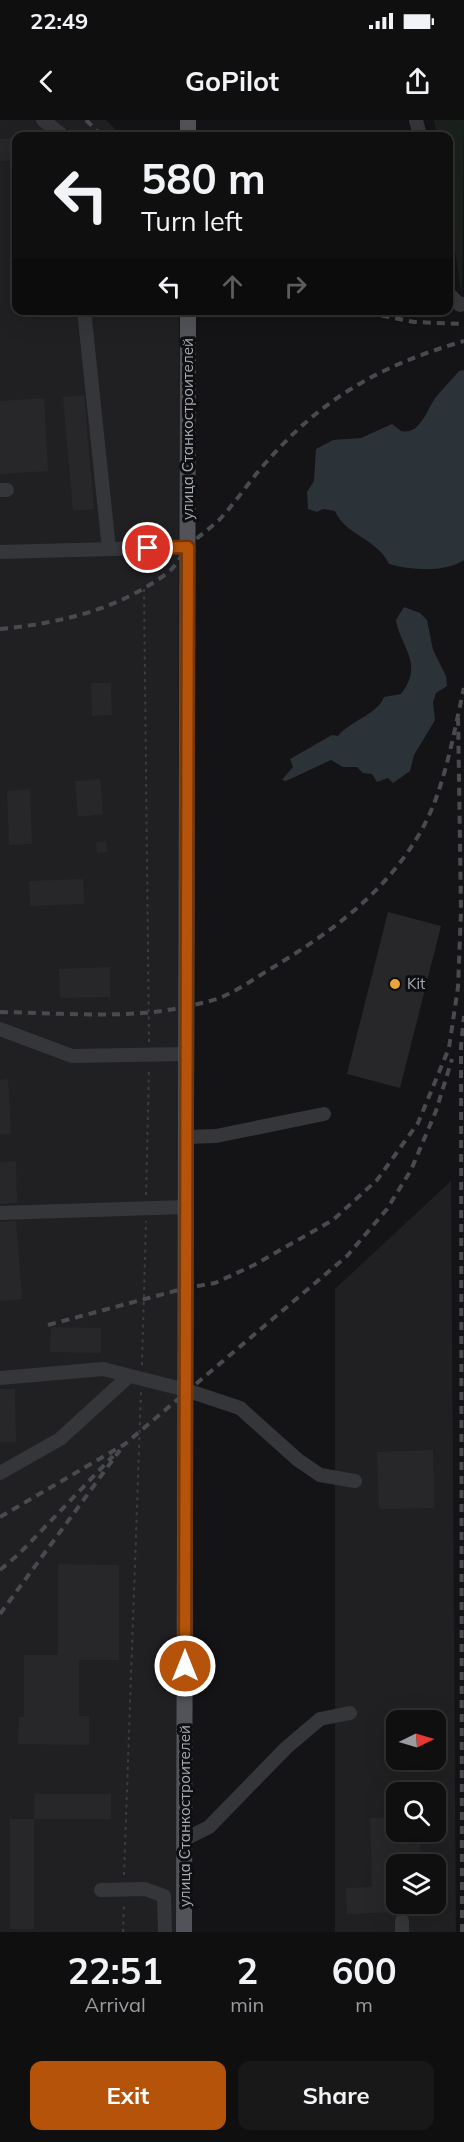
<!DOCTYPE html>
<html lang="en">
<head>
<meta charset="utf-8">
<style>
  body { margin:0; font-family:Mulish,sans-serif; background:#181819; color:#f1f3f6; height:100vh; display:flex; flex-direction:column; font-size:22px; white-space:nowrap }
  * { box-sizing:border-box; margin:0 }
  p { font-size:20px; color:#9b9c9f }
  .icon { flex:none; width:33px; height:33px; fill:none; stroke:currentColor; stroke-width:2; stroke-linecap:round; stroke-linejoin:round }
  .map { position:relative; height:1812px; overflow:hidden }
  .details { display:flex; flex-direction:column; background:#0f0f10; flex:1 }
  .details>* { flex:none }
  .hud { position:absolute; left:12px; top:12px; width:441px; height:183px; border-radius:12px; box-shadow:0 6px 24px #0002,0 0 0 2px #2f2f30; background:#0f0f10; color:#f1f3f6; overflow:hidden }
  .needle { width:39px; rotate:85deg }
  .buttons { position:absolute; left:386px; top:1590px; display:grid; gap:12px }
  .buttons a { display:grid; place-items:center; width:60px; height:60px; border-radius:12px; background:#0f0f10; box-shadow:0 6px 24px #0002,0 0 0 2px #2f2f30; font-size:30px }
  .pin { position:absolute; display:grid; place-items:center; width:51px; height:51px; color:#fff; margin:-26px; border:3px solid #fff; border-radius:50%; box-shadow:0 2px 6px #0007 }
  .me { position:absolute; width:66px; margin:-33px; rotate:0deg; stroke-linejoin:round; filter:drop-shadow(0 0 4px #0008) }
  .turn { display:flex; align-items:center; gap:21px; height:126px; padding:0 30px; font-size:27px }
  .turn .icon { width:78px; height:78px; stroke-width:2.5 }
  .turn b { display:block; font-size:42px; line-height:51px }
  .lanes { display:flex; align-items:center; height:57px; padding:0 30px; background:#0003; justify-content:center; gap:30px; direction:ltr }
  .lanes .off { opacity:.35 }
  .eta { display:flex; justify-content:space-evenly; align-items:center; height:102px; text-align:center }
  .eta b { font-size:36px; font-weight:700; line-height:42px }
  .button { display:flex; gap:12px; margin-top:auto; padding:12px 30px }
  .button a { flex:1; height:69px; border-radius:12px; background:#b45309; color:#fff; font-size:24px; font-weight:700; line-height:69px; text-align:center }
  .button a+a { background:#181819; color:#f1f3f6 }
  .status { display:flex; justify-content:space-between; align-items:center; height:42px; padding:0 30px; background:#0f0f10; direction:ltr }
  .status svg { height:16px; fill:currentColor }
  header { display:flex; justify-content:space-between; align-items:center; height:78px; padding:0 30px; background:#0f0f10; font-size:27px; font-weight:700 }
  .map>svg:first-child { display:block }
</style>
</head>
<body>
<div class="status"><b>22:49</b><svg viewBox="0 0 49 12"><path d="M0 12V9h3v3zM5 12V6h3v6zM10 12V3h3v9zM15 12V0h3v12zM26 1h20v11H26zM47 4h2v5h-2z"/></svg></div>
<header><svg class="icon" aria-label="back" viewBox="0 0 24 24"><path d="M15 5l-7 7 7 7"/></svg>GoPilot<svg class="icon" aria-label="share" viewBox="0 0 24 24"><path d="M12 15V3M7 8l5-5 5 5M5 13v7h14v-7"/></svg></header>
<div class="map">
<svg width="464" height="1812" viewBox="0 0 464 1812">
  <rect width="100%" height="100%" fill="#141416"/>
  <g fill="#202022" fill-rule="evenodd">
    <polygon points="0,0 106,0 122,16 16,16 16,190 179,191 177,1812 0,1812"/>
    <path d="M451,1061L456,1812H335V1169ZM396,1600H435V1640H396ZM396,1672H435V1712H396ZM396,1744H435V1784H396Z"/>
  </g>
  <polygon fill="#1a201b" points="434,0 464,0 462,178 449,90 448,16 437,16"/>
  <g fill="#2b3339">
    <path d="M464,250V440C445,453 411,450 389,444C378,419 345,415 335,391L323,389L317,392L308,389L307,372L314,361L316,329L333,320L361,318L392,304L401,311C420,316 427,289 436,277C443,268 452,260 459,251Z"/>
    <path d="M404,487L420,493L427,500L433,530L446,556L447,566L436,573L433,582L435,600L414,635L410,651L393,663L388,658L377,662L372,654L363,653L357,647H343L331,640L286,661L282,660L293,647L290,639L332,615L338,616C351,600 377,595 384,577L401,574C425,543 400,527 396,500Z"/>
  </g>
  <g fill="#272729">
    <polygon points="16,18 16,40 0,41 0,19"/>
    <polygon points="84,275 94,389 73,391 63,277"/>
    <polygon points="44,278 48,351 0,354 0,281"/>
    <polygon points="91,563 111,563 112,595 92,596"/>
    <polygon points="100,659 103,694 78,697 75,661"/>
    <polygon points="30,669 32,724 9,725 7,671"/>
    <polygon points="106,721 107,732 97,733 96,722"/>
    <polygon points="83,759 84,784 30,786 29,761"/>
    <polygon points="388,792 441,806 400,968 347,954"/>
    <polygon points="110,847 110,877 60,878 59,849"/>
    <polygon points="8,959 11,1014 0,1015 0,960"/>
    <polygon points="16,1041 17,1083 0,1084 0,1042"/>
    <polygon points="16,1101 22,1179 0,1181 0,1102"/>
    <polygon points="51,1207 101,1208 101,1233 50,1232"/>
    <polygon points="0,1269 15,1269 16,1322 0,1322"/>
    <polygon points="433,1330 434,1388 379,1389 377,1332"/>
    <polygon points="58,1444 119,1445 119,1540 79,1540 79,1596 89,1596 89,1625 18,1624 19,1597 24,1597 24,1535 58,1535"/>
    <polygon points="35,1674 111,1674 111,1699 34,1699"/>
    <polygon points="396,1697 396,1712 420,1712 421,1744 396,1744 396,1792 347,1794 346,1768 372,1767 370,1698"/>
    <rect x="10" y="1699" width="24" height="110"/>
  </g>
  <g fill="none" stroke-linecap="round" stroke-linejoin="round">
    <g stroke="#3b3d41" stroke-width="2" stroke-dasharray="3 4.5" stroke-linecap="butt">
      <polyline points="144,469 149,922"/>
      <polyline points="146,1075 149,948"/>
      <polyline points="142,1245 146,1101"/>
      <polyline points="124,1755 141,1272"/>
      <polyline points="123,1812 124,1782"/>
    </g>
    <g stroke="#35363a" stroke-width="14">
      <polyline points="43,0 63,16"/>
      <polyline points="416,0 420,16"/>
      <polyline points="448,173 460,185 464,184"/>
      <polyline points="84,190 109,429"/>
      <polyline points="0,370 7,370"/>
      <polyline points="0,432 188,427"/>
      <polyline points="0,909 72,936 187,934"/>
      <polyline points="186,1017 216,1016 324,994"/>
      <polyline points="0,1093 186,1087"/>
      <polyline points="0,1258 103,1249 186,1270 240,1288 298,1340 320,1355 355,1361"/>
      <polyline points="0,1353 60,1319 129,1256"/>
      <polyline points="185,1719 209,1707 286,1628 320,1599 350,1593"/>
      <polyline points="101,1770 145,1769 164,1776 165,1812"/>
      <polyline points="402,1801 402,1812"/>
    </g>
    <g stroke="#515359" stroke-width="16">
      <polyline points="188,0 188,16"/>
      <polyline points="184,1812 188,190"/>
    </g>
    <g stroke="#484a4f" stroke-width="4" stroke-dasharray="8 6" stroke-linecap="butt">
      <polyline points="86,0 102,16"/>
      <polyline points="354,190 414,202 464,204"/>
      <path d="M0,509C60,503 117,490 166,454C176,447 181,435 189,426C198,416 210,409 220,399C233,385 245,368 257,353C317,281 375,247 464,221"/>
      <path d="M0,892C51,893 104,897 154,892C172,890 200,884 217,879C236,872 255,858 272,848C331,812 386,773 421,711C445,669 453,615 464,568"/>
      <polyline points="48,1205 186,1168 215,1163 254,1145 333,1100 377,1060 418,1003 449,928 458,867 461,791 458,593"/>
      <polyline points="0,1397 125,1324 347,1136 387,1089 411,1050 436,991 452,939"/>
      <polyline points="0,1450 19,1434 113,1336"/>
      <polyline points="0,1494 120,1330"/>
      <polyline points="462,1812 461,926 464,896"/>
    </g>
  </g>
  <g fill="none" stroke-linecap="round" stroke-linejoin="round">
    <defs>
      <polyline id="route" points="148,428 188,427 185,1546"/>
    </defs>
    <use href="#route" stroke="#753606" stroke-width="15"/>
    <use href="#route" stroke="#b45309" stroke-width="10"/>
  </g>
  <circle fill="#eaa437" stroke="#0f0f11" stroke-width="2" cx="395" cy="864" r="6"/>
  <g text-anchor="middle" stroke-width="6" stroke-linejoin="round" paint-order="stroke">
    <g font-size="15" fill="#a6acb5" stroke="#0f0f11">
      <text transform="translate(188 309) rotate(-90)" y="5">улица Станкостроителей</text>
      <text transform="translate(185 1696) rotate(-90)" y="5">улица Станкостроителей</text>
    </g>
    <g font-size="15" fill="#a6acb5" stroke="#0f0f11" text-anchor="start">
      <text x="407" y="869">Kit</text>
    </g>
  </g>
</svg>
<div class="buttons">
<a><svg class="needle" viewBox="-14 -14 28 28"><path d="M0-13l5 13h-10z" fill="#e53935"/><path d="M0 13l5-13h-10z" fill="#9b9c9f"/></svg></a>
<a><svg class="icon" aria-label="search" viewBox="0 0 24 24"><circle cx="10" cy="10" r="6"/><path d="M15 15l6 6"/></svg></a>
<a><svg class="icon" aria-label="layers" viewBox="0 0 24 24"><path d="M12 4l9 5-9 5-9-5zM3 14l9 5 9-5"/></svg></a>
</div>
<div class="pin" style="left:148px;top:428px;background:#d93025"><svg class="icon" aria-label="arrive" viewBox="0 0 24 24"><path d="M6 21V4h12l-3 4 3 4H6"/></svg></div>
<svg class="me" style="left:185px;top:1546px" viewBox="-20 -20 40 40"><circle r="17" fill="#b45309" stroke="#fff" stroke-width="3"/><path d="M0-11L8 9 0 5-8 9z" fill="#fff"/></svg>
<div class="hud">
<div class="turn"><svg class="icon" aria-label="left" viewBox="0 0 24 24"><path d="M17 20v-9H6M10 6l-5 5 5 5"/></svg><div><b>580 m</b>Turn left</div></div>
<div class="lanes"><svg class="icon" aria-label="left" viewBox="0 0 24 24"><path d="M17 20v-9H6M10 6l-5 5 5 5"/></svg><svg class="icon off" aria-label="ahead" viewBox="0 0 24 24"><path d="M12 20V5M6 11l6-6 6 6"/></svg><svg class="icon off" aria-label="right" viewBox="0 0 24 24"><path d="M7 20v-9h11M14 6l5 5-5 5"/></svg></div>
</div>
</div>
<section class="details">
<div class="eta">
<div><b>22:51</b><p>Arrival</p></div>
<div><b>2</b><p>min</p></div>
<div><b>600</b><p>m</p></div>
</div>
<div class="button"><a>Exit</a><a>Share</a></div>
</section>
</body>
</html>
